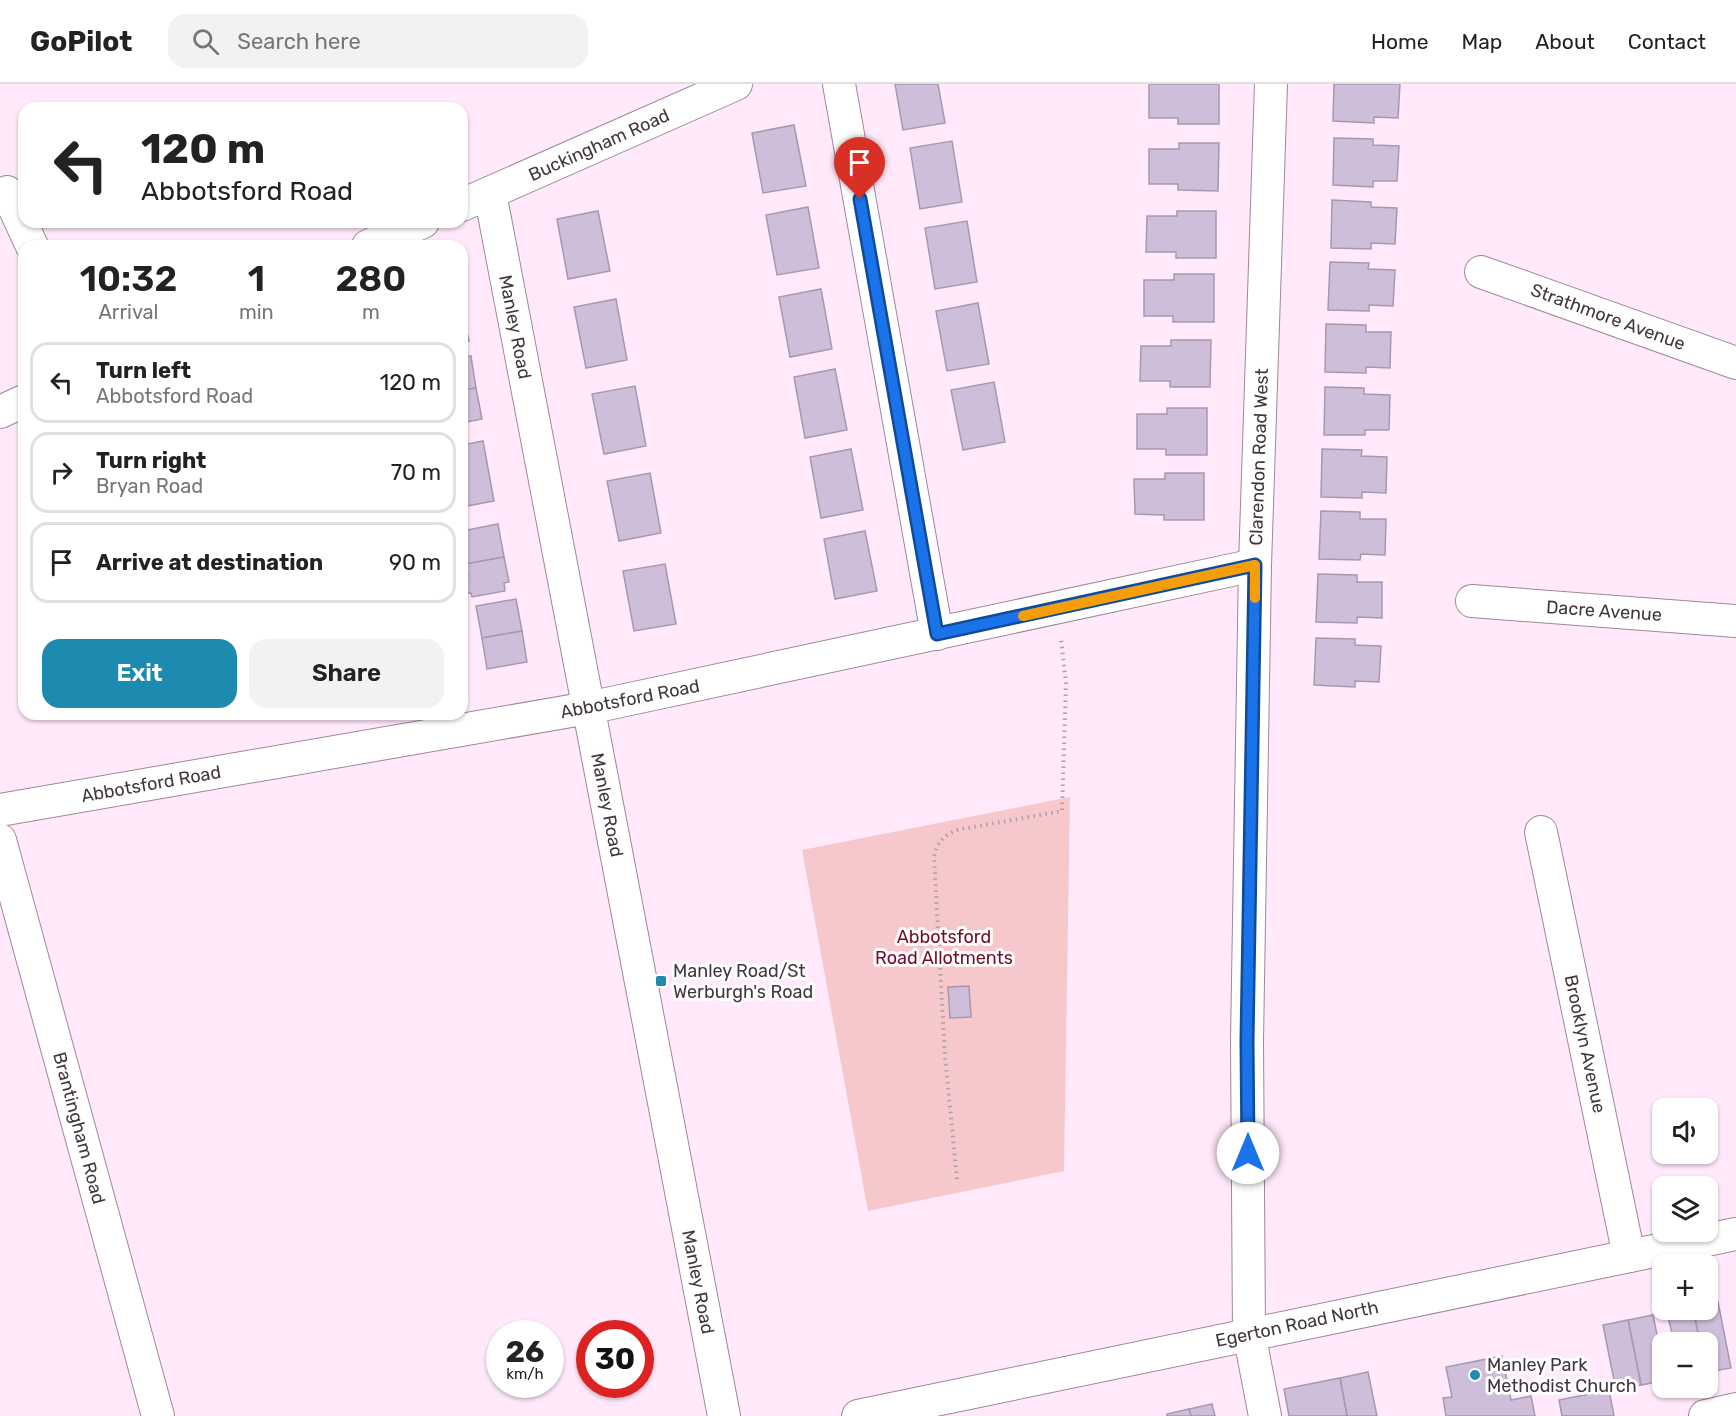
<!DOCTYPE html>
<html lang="en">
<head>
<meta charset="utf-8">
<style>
  body { margin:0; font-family:Rubik,sans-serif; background:#f2f2f2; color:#222; height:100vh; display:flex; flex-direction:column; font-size:22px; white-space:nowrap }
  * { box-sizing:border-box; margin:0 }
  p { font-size:20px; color:#767676 }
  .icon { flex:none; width:33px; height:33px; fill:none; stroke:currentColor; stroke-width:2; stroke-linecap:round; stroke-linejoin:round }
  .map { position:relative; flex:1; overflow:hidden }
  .details { position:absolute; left:18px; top:156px; width:450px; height:480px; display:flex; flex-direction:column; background:#fff; border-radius:18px; box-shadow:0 2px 4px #0004 }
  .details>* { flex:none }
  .banner { position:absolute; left:18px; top:18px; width:450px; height:126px; border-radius:18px; box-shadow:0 2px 4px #0004; background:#fff; color:#222; overflow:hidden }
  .controls { position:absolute; left:1652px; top:1014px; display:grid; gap:12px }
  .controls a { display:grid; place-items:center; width:66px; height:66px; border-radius:12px; background:#fff; box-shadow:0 2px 4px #0004; font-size:30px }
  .speed { position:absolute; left:486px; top:1236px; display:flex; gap:12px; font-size:30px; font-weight:700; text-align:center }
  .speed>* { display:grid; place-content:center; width:78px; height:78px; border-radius:50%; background:#fff; box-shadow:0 2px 4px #0004; line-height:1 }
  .speed small { font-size:15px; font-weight:400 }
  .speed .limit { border:9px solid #d22; background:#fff; color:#111 }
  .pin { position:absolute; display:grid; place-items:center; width:51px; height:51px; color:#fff; margin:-62px -26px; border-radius:50% 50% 50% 0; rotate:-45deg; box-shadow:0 0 6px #0007 }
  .pin .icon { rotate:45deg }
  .me { position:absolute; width:66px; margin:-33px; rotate:0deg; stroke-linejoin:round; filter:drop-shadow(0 0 4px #0008) }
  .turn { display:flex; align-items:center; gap:21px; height:126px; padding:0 24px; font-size:27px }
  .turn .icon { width:78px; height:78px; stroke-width:2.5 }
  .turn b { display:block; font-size:42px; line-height:51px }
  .eta { display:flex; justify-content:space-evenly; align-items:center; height:102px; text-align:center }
  .eta b { font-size:36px; font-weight:600; line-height:42px }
  .primary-button { display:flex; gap:12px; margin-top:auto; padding:12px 24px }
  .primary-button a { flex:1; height:69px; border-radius:18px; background:#1d8ab0; color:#fff; font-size:24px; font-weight:600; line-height:69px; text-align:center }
  .primary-button a+a { background:#f2f2f2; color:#222 }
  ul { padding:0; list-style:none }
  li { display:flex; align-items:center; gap:18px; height:81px; margin:0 12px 9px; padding:0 12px; border:3px solid #e0e0e0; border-radius:18px }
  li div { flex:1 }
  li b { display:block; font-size:22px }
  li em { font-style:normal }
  header { display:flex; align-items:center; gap:36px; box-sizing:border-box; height:84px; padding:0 30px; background:#fff; border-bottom:2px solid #e0e0e0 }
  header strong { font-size:28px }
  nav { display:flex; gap:33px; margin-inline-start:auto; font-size:21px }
  .search { width:420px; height:54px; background:#f2f2f2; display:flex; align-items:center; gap:15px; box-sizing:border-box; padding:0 21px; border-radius:18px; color:#767676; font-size:22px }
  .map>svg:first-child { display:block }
</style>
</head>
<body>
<header>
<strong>GoPilot</strong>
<div class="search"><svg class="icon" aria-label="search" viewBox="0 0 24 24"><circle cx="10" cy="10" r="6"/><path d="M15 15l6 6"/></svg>Search here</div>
<nav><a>Home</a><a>Map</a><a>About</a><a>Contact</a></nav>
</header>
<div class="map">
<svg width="1736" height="1332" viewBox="0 0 1736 1332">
  <rect width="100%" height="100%" fill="#ffe9fb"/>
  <polygon fill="#f6c8cb" points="1070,713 1064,1087 868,1127 802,766"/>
  <g fill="#cebed9" stroke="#a798b2" stroke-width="1.5">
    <polygon points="895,0 938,0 945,39 903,46"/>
    <polygon points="1149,0 1219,0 1219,40 1178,40 1178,34 1149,34"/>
    <polygon points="1334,0 1400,0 1398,34 1374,33 1374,39 1333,37"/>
    <polygon points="794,41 806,102 763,109 752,49"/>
    <polygon points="1334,54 1373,55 1373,61 1399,62 1397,97 1373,97 1373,103 1333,101"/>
    <polygon points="952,57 962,118 920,125 910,64"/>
    <polygon points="1179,59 1219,59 1218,107 1178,106 1178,100 1149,100 1149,65 1179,65"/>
    <polygon points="1332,116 1371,118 1371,123 1397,124 1395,160 1371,159 1371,165 1331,164"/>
    <polygon points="808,123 819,184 777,191 766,131"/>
    <polygon points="598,127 610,187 568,195 557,135"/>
    <polygon points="1177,127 1216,127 1216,174 1176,174 1176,168 1146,168 1147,132 1177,132"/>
    <polygon points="967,137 977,198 935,205 925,144"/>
    <polygon points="1330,178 1369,179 1368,185 1395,186 1393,222 1369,221 1369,227 1328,226"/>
    <polygon points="1174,190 1214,190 1214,238 1173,238 1173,232 1144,232 1144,196 1174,196"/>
    <polygon points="821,205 832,265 790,273 779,213"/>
    <polygon points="616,215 627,276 586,284 574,223"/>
    <polygon points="978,219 989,280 947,287 936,227"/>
    <polygon points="462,225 469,257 462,258"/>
    <polygon points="1326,240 1366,241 1366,248 1391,248 1390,284 1366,283 1366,289 1325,288"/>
    <polygon points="1171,256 1211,256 1210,303 1170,303 1170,297 1140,297 1141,262 1171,262"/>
    <polygon points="471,272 476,304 462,306 462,274"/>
    <polygon points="835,285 847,346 805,354 794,293"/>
    <polygon points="994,298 1005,358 963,366 951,306"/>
    <polygon points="635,302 646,362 604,370 592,310"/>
    <polygon points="1325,303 1364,304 1364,310 1390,311 1389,346 1365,346 1365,351 1324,351"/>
    <polygon points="476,304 482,335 462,339 462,306"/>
    <polygon points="1167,324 1207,324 1207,371 1166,371 1166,365 1137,365 1137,330 1167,330"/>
    <polygon points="483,357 494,417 462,423 462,361"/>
    <polygon points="851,365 863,426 821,434 810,373"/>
    <polygon points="1322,365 1362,366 1361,372 1387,373 1386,409 1362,408 1362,414 1321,413"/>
    <polygon points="650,389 661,449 619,457 607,397"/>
    <polygon points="1165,389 1204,389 1204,436 1164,436 1164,431 1135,430 1134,395 1165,395"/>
    <polygon points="1321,427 1360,428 1360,435 1386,435 1385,471 1361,470 1360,476 1319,475"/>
    <polygon points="498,440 504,473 465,480 462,447"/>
    <polygon points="865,447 877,507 835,515 824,455"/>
    <polygon points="504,473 509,498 504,499 505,507 472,513 471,509 462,510 462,493 468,492 465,480"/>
    <polygon points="665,480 676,540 634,547 623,487"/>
    <polygon points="1318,490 1357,491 1357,498 1382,498 1382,534 1357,533 1357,539 1316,538"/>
    <polygon points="516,515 522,547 482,554 476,522"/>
    <polygon points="522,547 527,578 487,585 482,554"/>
    <polygon points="1316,554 1355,555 1355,561 1381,562 1379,598 1355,597 1355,603 1314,601"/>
    <polygon points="969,902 971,933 950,934 948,903"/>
    <polygon points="1718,1218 1731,1284 1707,1288 1707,1258 1700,1258 1693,1226 1707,1226 1707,1220"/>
    <polygon points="1680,1226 1693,1226 1700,1258 1674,1258 1667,1228"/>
    <polygon points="1653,1231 1662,1275 1662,1297 1641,1301 1628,1236"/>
    <polygon points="1628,1236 1641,1301 1616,1306 1603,1241"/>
    <polygon points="1502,1272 1511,1316 1531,1312 1535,1332 1446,1332 1443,1314 1452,1313 1446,1283"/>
    <polygon points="1368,1288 1377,1332 1347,1332 1340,1294"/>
    <polygon points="1340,1294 1347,1332 1289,1332 1284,1305"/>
    <polygon points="1609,1306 1614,1332 1562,1332 1559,1316"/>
    <polygon points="1212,1320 1215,1332 1191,1332 1189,1325"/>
    <polygon points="1189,1325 1191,1332 1167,1332 1167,1330"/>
  </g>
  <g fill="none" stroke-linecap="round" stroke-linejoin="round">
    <defs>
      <g id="minor">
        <polyline points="839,0 937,550"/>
        <polyline points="7,108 32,162"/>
        <polyline points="490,109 724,1332"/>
        <polyline points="462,121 736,0"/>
        <polyline points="368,162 423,138"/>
        <polyline points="1481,188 1736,279"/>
        <polyline points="0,328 24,317"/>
        <polyline points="1472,517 1736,537"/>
        <polyline points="0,726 588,624 1255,481"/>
        <polyline points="1541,748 1629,1172"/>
        <polyline points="0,756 158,1332"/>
        <polyline points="858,1332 1736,1150"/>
        <polyline points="1265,1332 1249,1249 1247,957 1255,481 1271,0"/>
        <polyline points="1705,1332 1736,1325"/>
      </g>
    </defs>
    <use href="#minor" stroke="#9f879a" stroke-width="34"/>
    <path stroke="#af9eac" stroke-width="4" stroke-dasharray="1.5 4.5" stroke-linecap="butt" d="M957,1095L945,972L934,772C938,757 943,752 957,746L1062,727L1066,599L1061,555"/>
    <use href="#minor" stroke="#fff" stroke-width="32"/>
  </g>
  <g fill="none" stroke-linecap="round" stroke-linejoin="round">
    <defs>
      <polyline id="route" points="860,115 937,550 1255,481 1247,957 1248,1069"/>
    </defs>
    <use href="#route" stroke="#114b97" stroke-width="15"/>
    <use href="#route" stroke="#1a73e8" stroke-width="10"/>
    <polyline stroke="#f59e0b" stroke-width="10" points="1023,532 1255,481 1255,514"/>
  </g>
  <g fill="#1d8ab0" stroke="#fefefe" stroke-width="2">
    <rect x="655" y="891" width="12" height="12" rx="3"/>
    <circle cx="1475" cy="1291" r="6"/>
  </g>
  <g text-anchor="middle" stroke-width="6" stroke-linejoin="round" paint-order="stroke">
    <g font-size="18" fill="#423740" stroke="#fefefe">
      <text transform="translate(599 61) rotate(-24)" y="6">Buckingham Road</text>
      <text transform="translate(1608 233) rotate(20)" y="6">Strathmore Avenue</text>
      <text transform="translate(515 243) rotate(79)" y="6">Manley Road</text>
      <text transform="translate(1259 373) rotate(-88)" y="6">Clarendon Road West</text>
      <text transform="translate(1604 527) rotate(4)" y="6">Dacre Avenue</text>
      <text transform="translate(630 615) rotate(-11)" y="6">Abbotsford Road</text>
      <text transform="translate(151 700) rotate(-10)" y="6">Abbotsford Road</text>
      <text transform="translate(607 721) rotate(79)" y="6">Manley Road</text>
      <text transform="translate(1585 960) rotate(78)" y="6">Brooklyn Avenue</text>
      <text transform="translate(79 1044) rotate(75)" y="6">Brantingham Road</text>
      <text transform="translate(698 1198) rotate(79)" y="6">Manley Road</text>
      <text transform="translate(1297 1240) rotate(-12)" y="6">Egerton Road North</text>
    </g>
    <g font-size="18" fill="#720b26" stroke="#fefefe">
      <text x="944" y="859">Abbotsford<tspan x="944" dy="21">Road Allotments</tspan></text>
    </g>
    <g font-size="18" fill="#423740" stroke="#fefefe" text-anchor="start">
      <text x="673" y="893">Manley Road/St<tspan x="673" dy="21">Werburgh's Road</tspan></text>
      <text x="1487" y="1287">Manley Park<tspan x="1487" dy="21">Methodist Church</tspan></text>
    </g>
  </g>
</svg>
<div class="controls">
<a><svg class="icon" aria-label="sound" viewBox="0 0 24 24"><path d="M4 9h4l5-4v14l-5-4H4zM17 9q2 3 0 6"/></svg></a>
<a><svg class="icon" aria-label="layers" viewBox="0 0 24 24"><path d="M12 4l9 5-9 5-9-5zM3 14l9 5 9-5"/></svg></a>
<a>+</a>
<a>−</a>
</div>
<div class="speed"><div>26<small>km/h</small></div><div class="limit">30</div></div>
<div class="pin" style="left:860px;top:115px;background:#d93025"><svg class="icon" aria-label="arrive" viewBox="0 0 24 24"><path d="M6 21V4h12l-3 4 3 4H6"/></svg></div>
<svg class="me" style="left:1248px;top:1069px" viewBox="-20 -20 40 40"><circle r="19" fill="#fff"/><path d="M0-13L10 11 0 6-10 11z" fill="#1a73e8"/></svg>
<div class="banner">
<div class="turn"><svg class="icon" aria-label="left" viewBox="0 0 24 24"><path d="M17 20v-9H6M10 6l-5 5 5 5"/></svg><div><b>120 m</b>Abbotsford Road</div></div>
</div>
<section class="details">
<div class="eta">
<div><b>10:32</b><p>Arrival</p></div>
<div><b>1</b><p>min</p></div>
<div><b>280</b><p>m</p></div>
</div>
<ul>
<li><svg class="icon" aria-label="left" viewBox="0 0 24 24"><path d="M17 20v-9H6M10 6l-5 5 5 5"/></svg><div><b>Turn left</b><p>Abbotsford Road</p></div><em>120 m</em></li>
<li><svg class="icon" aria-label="right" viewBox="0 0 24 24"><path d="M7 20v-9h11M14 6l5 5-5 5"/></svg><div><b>Turn right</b><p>Bryan Road</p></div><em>70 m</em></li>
<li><svg class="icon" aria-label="arrive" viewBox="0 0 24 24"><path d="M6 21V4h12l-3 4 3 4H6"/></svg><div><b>Arrive at destination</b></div><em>90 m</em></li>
</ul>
<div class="primary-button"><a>Exit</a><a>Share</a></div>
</section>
</div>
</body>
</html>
